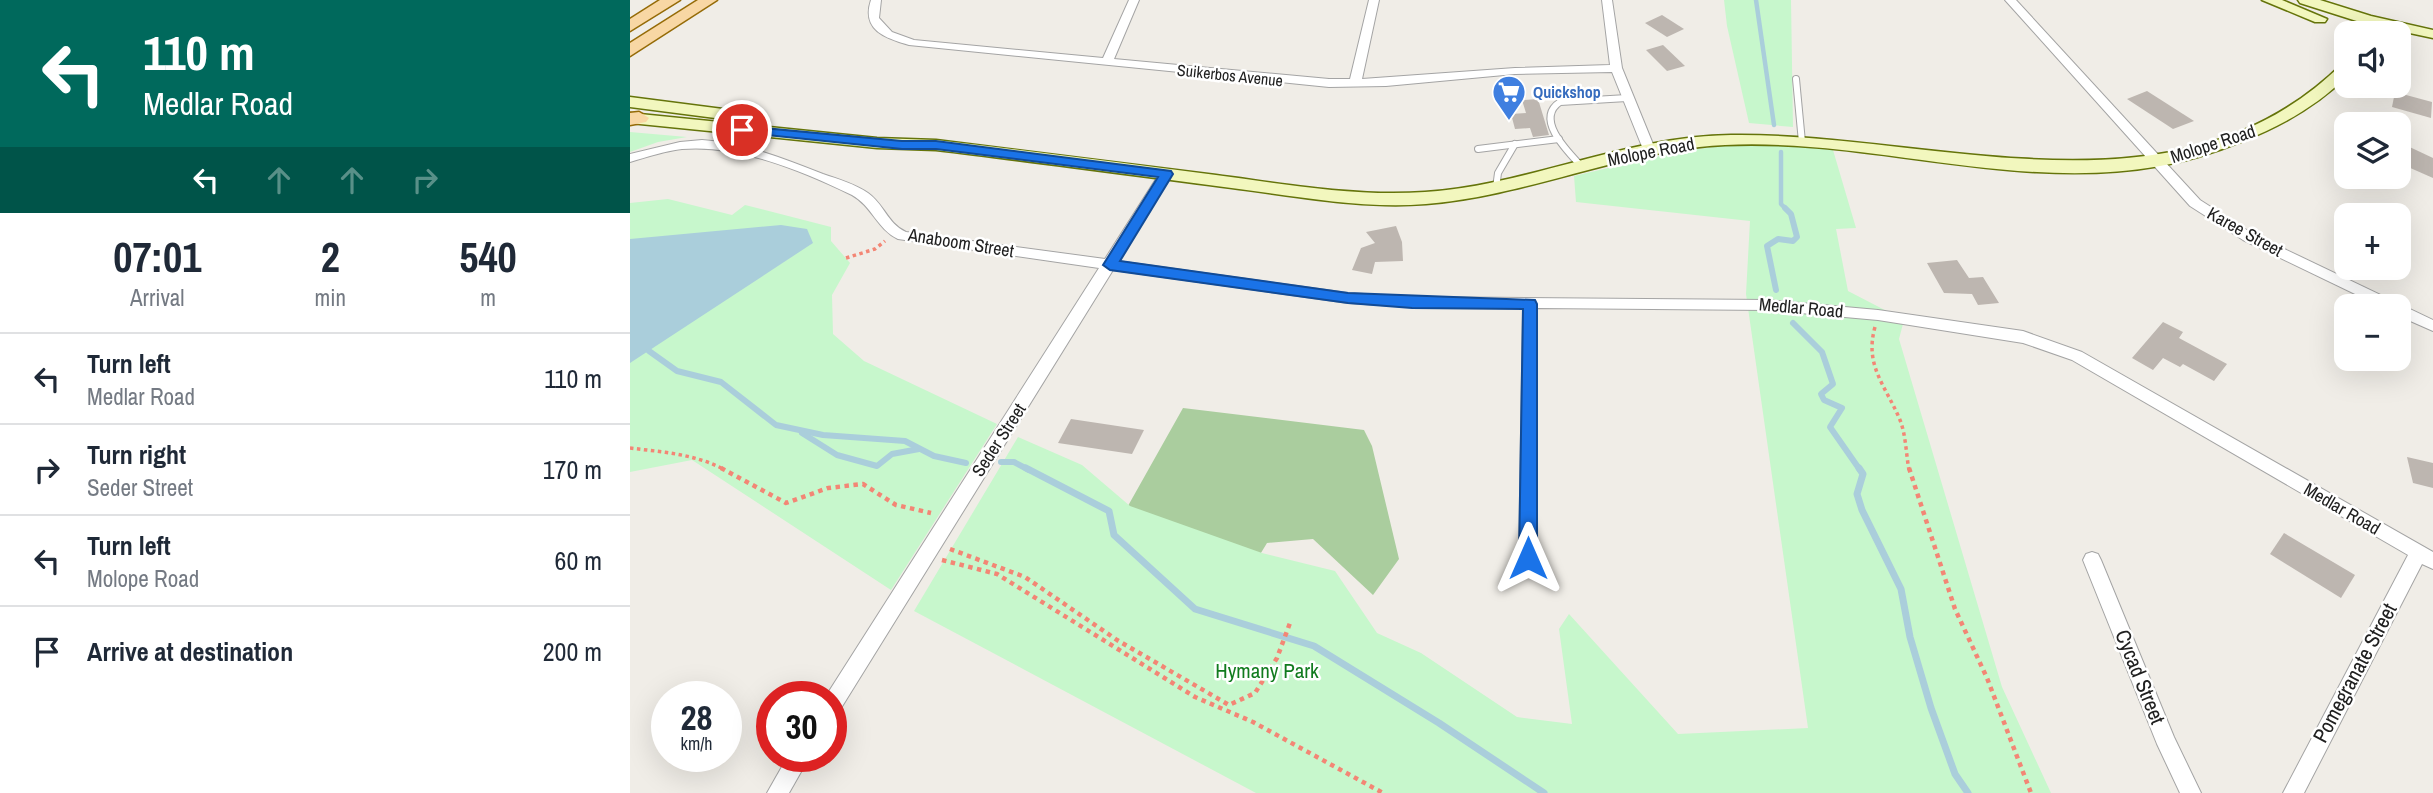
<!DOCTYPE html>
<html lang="en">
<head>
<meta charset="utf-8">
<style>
  body { margin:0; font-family:"Archivo Narrow",sans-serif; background:#f2f2f3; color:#1f2937; height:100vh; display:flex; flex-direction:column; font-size:26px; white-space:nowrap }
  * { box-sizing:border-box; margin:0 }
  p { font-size:23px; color:#747a83 }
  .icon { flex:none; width:38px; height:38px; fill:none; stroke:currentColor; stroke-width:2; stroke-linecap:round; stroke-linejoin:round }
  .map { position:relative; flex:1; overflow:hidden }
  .panel { display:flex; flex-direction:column; background:#fff; width:630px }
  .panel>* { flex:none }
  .top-card { background:#00695c; color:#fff; overflow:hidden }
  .controls { position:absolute; left:1704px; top:21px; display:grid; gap:14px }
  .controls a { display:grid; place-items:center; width:77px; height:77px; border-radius:14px; background:#fff; box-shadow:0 7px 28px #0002; font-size:35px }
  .speed { position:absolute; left:21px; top:681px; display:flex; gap:14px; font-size:35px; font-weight:700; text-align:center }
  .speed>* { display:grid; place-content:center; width:91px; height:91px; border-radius:50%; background:#fff; box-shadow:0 7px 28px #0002; line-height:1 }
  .speed small { font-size:18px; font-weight:400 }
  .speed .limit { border:10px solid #d22; background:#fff; color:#111 }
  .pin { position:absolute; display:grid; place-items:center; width:60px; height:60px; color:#fff; margin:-30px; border:4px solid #fff; border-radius:50%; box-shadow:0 2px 7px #0007 }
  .me { position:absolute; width:77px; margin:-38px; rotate:0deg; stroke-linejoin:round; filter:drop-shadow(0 0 5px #0008) }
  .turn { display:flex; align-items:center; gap:24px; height:147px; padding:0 28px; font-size:32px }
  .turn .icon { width:91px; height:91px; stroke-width:2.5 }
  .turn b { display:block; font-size:49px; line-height:60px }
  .lanes { display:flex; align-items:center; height:66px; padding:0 28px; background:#0003; justify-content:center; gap:35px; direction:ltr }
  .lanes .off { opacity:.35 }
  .eta { display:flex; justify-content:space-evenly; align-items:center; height:119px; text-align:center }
  .eta b { font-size:42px; font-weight:800; line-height:49px }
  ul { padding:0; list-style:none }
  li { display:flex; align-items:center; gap:21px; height:91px; padding:0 28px; border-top:2px solid #e0e1e3 }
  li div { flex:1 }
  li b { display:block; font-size:26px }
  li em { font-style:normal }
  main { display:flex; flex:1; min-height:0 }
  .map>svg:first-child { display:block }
</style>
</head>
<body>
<main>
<section class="panel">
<div class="top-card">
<div class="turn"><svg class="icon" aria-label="left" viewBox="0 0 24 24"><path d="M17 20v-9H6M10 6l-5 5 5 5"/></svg><div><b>110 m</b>Medlar Road</div></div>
<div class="lanes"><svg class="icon" aria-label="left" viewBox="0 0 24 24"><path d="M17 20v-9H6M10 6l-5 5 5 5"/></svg><svg class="icon off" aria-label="ahead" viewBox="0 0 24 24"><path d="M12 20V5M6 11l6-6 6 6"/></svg><svg class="icon off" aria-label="ahead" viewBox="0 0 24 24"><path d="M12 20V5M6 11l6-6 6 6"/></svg><svg class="icon off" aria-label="right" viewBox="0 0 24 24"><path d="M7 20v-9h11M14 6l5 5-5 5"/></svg></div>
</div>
<div class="eta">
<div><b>07:01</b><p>Arrival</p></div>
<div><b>2</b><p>min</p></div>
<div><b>540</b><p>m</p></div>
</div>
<ul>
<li><svg class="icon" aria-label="left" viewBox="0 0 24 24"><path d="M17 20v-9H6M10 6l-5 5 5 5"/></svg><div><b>Turn left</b><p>Medlar Road</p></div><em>110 m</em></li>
<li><svg class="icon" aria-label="right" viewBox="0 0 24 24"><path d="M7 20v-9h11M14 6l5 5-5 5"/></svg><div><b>Turn right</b><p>Seder Street</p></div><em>170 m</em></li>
<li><svg class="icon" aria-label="left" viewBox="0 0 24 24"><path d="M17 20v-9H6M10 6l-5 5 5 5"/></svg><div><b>Turn left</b><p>Molope Road</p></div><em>60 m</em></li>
<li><svg class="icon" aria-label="arrive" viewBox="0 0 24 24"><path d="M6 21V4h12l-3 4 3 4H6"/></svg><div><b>Arrive at destination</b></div><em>200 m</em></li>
</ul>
</section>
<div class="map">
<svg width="1803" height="793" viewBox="0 0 1803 793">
  <rect width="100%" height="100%" fill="#f0ede7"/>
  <polygon fill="#aacd9e" points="553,408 734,430 742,446 769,559 743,595 683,539 637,543 623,566 494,513"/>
  <g fill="#c7f7cc">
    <polygon points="1094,0 1161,0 1163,127 1119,123 1097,26"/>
    <polygon points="0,132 57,137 28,142 0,152"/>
    <polygon points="1155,145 1203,150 1226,228 1206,229 1218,291 1274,320 1269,339 1372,687 1421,793 626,793 284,611 388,437 452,465 500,506 632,553 705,571 747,633 791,653 887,717 942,724 929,629 939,614 1048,734 1178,728 1116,294 1120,221 946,202 944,176 1046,152 1091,146"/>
    <polygon points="38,199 102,215 115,205 201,227 201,241 220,263 202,295 203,334 234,361 367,424 261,590 62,460 0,472 0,203"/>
  </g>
  <polygon fill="#aacedb" points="151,225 177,229 183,243 0,363 0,239"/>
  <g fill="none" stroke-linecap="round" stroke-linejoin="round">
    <g stroke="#aacedb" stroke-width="4.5">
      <polyline points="1126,0 1144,125"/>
      <polyline points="1151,152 1151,204 1157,210"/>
    </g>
    <g stroke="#aacedb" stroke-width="6">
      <polyline points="1146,290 1137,246 1148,239 1163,241 1167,237 1161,214 1155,208"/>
      <polyline points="1163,323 1192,352 1203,384 1191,394 1194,400 1212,408 1200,427 1230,470"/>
      <polyline points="19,351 47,371 91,382 146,425 193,435 275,441 304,456 336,463"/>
      <polyline points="172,433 207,455 247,466 262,454 289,449"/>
      <polyline points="371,462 384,462 399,470"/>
    </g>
    <g stroke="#aacedb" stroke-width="7">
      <polyline points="396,468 479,511 484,535 565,609 684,646 809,723 914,793"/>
      <polyline points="1229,468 1233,474 1227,494 1232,510 1271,589 1280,637 1301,708 1325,774 1338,793"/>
    </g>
  </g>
  <g fill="#bdb6b0">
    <polygon points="1032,15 1054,29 1037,37 1015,23"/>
    <polygon points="1033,45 1055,66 1037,71 1016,50"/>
    <polygon points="1517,91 1564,121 1543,129 1497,99"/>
    <polygon points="1765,92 1802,102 1801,118 1762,107"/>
    <polygon points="908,99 919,135 903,137 900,128 885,129 881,114 896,113 892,100"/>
    <polygon points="1769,142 1803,158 1803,178 1769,163"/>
    <polygon points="766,226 772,242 773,261 745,262 742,274 722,270 731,248 745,243 736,232"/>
    <polygon points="1327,260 1339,278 1353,277 1369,303 1348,305 1342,294 1314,293 1297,263"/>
    <polygon points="1533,322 1553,332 1549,338 1597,364 1584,381 1553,364 1550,367 1533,358 1523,370 1502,358"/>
    <polygon points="441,419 514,430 502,454 428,443"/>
    <polygon points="1777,457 1803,463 1803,488 1783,483"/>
    <polygon points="1654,533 1725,575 1711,598 1640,554"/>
  </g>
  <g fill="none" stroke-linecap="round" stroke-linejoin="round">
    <defs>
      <g id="lane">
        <polyline points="1166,79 1172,142"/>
        <polyline points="848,149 929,139"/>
        <path d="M952,167C938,152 904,119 930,102L997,98"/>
        <polyline points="866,188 868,173 885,144"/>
      </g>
      <g id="street">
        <path d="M241,0H251L249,18L262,32L284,40L473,58L499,0H509L484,59L699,79H720L739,0H749L732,79L885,68L980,65L972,0H982L992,68L1025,149L1019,153L1013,149L982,72L885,74L756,86L699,87L279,45C255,38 231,30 241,0Z"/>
        <polygon points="1375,0 1386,0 1570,200 1623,234 1803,320 1803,331 1769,316 1769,306 1750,306 1613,240 1560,206"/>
        <path d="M72,140C115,143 153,158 193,174C208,179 225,184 238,193C254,204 257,223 276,232L475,259L531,171L536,170L542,174L488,261L718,293L782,297L1137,300L1248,310L1393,331L1452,352L1803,552V569L1792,564L1674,793H1653L1778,555L1442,360L1393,343L1248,320L1137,310L907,308V558L904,564L898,566L892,564L889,558L893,308L782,307L718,303L483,270L208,713L201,715V696H196L469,268L268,239C247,229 242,206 222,195C172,171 108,144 52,149C34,151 17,157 0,162V154L50,142Z"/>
        <polygon points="1462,552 1468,554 1471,560 1544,737 1571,793 1550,793 1527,744 1453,560 1456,554"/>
        <polygon points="158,756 180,756 159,793 137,793"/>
      </g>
      <g id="secondary">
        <polygon points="1632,0 1652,0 1697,19 1695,22 1685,22"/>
        <polygon points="1668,0 1690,0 1741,16 1803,30 1803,38 1733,23 1670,3"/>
        <path d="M1717,62V76C1687,106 1651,126 1613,141C1586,152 1558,161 1530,166C1385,192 1240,138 1095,145C993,150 898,196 796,204C734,209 671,197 609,189C508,176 407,162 306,150L247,148L0,123V113L247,138L306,140C400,151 493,163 586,175C655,184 726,197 795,192C899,185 996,136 1101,135C1304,132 1545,228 1712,64Z"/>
        <polygon points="0,97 93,109 101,114 93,119 0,107"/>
      </g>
      <g id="primary">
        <polygon points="30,0 50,0 0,31 0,19"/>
        <polygon points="68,0 87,0 0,56 0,43"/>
        <polygon points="9,112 19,118 16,122 0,125 0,113"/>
      </g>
    </defs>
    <use href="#lane" stroke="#a4a4a4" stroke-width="8"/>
    <use href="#street" stroke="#a4a4a4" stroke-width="2"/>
    <use href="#secondary" stroke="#65740a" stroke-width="3"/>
    <use href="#primary" stroke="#956b07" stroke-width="3"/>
    <g stroke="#f38675" stroke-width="3.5" stroke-dasharray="3.5 3.5" stroke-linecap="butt">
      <polyline points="216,258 245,249 255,241"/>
      <path d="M1245,327C1234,366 1256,386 1270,420C1276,435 1276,454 1279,470"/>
      <path d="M0,448C32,452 66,454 95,470"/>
    </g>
    <g stroke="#f38675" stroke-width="4.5" stroke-dasharray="4.5 4.5" stroke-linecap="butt">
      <polyline points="91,468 156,503 198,488 233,484 266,505 301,513"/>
      <polyline points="1279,468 1325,609 1357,678 1401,793"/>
      <polyline points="320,549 395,577 487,640 599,705 625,693 647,658 660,623"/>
      <polyline points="312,560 367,574 565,697 623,722 753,793"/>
    </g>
    <use href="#lane" stroke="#fff" stroke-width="6"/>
    <use href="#street" fill="#fff" fill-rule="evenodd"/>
    <use href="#secondary" fill="#f2f7be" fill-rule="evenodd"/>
    <use href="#primary" fill="#f8d7a4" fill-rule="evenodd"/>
  </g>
  <polygon fill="#1a73e8" stroke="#114b97" stroke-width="2" points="112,126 272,141 306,141 541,171 543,174 490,261 718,293 905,300 907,304 907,558 904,564 898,566 892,564 889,558 893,309 782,308 718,303 480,270 473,265 528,177 306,149 272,149 107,132 107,127"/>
  <defs>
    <symbol id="supermarket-pin" viewBox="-11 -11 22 30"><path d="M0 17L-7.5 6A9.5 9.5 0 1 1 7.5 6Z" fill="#3f7fe0" stroke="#fff"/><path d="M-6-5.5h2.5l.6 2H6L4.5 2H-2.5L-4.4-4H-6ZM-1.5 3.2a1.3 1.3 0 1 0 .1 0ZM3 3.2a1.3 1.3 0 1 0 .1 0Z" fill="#fff"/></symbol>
  </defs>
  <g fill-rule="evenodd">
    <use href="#supermarket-pin" x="860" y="73" width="38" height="52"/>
  </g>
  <g text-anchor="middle" stroke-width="5" stroke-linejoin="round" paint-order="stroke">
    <g font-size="16" fill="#202020" stroke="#fff">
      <text transform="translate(600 75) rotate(6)" y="6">Suikerbos Avenue</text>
    </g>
    <g font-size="16" font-weight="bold" fill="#366cbe" stroke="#fff" text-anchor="start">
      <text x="903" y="98">Quickshop</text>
    </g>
    <g font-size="18" fill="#202020" stroke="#fff">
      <text transform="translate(1583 144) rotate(-18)" y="6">Molope Road</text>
      <text transform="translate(1021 152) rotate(-11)" y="6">Molope Road</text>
      <text transform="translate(1615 232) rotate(29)" y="6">Karee Street</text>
      <text transform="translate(331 243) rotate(9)" y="6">Anaboom Street</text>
      <text transform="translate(1171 308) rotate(5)" y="6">Medlar Road</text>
      <text transform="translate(369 440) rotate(-57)" y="6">Seder Street</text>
      <text transform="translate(1712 509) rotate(30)" y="6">Medlar Road</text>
    </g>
    <g font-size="21" fill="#117b1e" stroke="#fff">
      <text x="637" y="678">Hymany Park</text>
    </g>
    <g font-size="21" fill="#202020" stroke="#fff">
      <text transform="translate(1725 673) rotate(-62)" y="7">Pomegranate Street</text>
      <text transform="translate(1510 677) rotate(68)" y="7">Cycad Street</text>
    </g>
  </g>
</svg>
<div class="controls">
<a><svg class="icon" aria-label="sound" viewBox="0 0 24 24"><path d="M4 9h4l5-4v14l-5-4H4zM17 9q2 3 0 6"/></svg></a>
<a><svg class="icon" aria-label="layers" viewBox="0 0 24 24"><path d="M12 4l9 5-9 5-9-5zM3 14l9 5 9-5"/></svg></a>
<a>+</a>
<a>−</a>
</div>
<div class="speed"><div>28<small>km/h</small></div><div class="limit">30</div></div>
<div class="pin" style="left:112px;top:130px;background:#d93025"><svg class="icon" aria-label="arrive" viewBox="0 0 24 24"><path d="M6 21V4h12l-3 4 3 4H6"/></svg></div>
<svg class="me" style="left:898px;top:558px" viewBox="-20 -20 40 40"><path d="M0-17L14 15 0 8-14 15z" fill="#1a73e8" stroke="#fff" stroke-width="4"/></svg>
</div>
</main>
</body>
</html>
